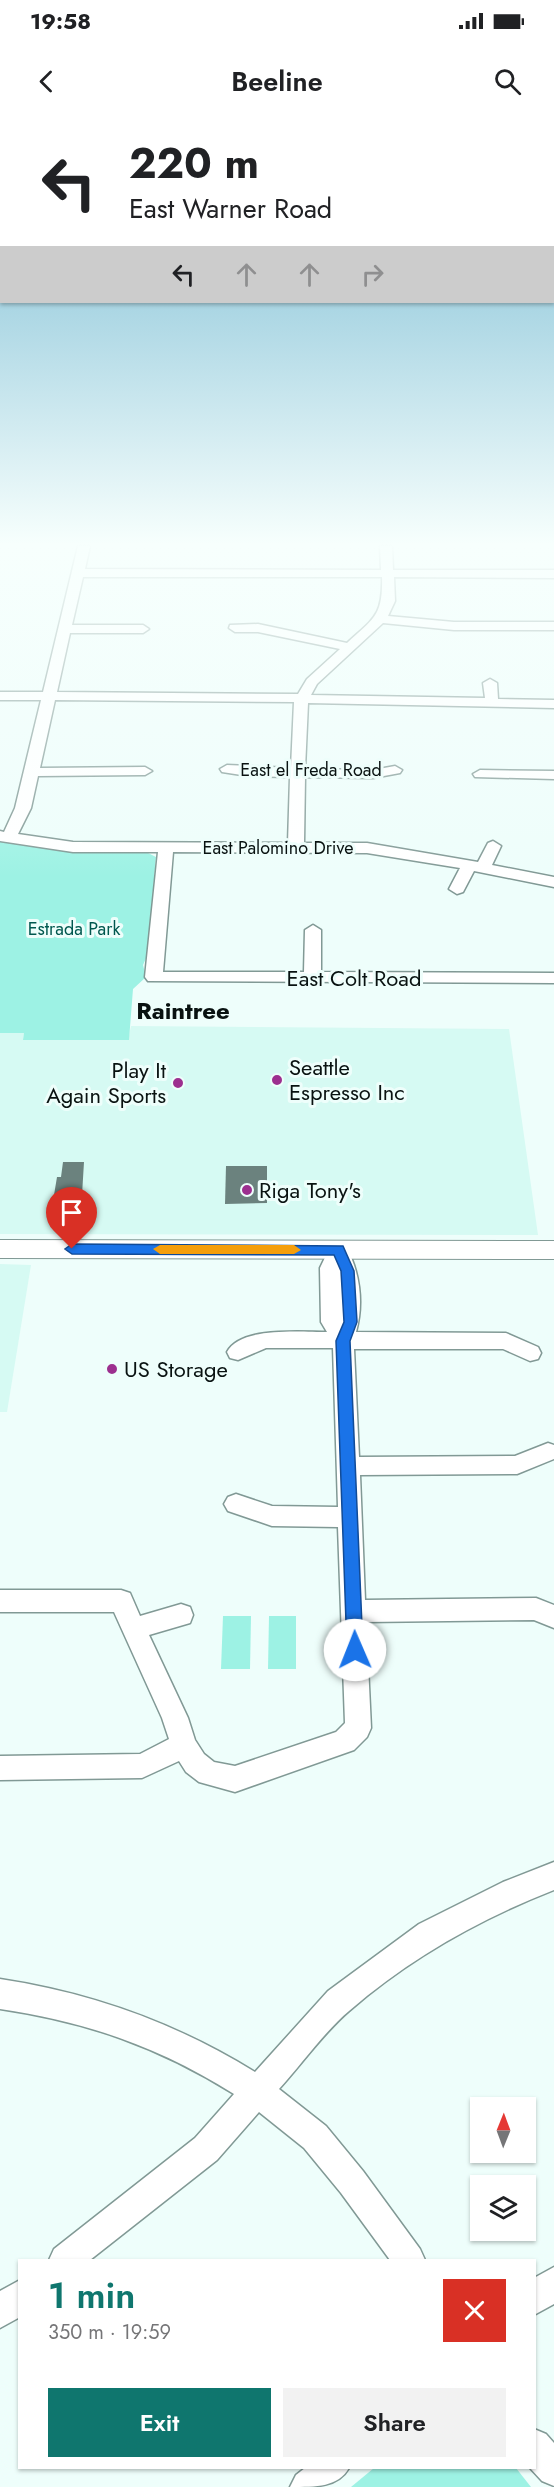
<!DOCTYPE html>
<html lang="en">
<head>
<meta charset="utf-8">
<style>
  body { margin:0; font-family:Jost,sans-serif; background:#f2f2f2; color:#202124; height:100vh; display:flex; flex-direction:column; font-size:22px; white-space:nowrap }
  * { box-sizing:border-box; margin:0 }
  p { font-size:20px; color:#757577 }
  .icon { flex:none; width:33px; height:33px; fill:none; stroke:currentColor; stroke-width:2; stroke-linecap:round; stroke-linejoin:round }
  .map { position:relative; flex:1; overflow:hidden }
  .drawer { position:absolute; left:18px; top:2139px; width:518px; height:210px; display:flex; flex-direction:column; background:#fff; border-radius:0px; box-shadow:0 2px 4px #0004 }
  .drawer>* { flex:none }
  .hud { position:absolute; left:0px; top:0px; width:555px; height:183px; box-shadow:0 2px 4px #0004; background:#fff; color:#202124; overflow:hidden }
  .needle { width:39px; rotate:1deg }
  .buttons { position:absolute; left:470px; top:1977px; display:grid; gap:12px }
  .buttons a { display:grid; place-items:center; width:66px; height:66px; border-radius:0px; background:#fff; box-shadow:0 2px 4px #0004; font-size:30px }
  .pin { position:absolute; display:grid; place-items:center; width:51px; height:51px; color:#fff; margin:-62px -26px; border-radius:50% 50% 50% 0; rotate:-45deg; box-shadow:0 0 6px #0007 }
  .pin .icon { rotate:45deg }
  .me { position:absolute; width:66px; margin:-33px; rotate:359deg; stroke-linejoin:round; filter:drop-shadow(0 0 4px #0008) }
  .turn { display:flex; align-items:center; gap:21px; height:126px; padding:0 30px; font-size:27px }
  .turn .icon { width:78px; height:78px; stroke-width:2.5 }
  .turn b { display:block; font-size:42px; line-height:51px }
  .lanes { display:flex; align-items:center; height:57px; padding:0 30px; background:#0003; justify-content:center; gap:30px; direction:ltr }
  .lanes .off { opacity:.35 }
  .round { display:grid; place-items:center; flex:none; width:63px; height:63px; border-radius:0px; background:#f2f2f2 }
  .head { display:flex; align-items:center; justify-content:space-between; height:102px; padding:0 30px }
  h1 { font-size:36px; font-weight:600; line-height:45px; color:#0f766e }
  .primary-button { display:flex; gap:12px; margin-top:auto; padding:12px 30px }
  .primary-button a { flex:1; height:69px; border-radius:0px; background:#0f766e; color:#fff; font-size:24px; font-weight:600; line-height:69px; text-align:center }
  .primary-button a+a { background:#f2f2f2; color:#202124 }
  .status { display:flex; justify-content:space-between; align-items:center; height:42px; padding:0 30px; background:#fff; direction:ltr }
  .status svg { height:16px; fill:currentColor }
  header { display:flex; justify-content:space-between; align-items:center; height:78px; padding:0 30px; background:#fff; font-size:27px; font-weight:600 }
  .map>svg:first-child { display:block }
</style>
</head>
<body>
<div class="status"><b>19:58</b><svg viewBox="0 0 49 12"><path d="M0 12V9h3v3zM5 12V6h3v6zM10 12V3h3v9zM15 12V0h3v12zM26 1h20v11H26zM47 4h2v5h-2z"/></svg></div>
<header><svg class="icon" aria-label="back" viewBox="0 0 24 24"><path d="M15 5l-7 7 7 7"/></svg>Beeline<svg class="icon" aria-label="search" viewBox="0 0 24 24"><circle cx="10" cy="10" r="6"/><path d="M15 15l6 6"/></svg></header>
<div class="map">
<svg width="554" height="2367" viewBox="0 0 554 2367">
  <rect width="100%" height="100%" fill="#eefefb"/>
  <g fill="#d6faf3">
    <polygon points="131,906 509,909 538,1115 0,1114 0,913 24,913 23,920 128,920"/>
    <polygon points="0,1144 31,1145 7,1292 0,1292"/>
  </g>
  <g fill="#9df2e4">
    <polygon points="0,721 61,730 146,732 156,737 147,836 143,845 146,857 133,869 129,920 23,920 24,913 0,913"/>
    <polygon points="223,1496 251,1496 250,1549 221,1549"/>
    <polygon points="269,1496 296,1496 296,1549 268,1549"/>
    <polygon points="374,2348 516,2348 531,2367 351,2367"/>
  </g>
  <g fill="#6b827e">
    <polygon points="63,1042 84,1042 82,1075 54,1075 57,1057 61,1057"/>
    <polygon points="226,1046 267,1046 267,1083 225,1084"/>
  </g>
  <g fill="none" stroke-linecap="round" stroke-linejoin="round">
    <defs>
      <g id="minor">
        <path d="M78,426H90L85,449L381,450L380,426H392L393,450H554V458L394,457L395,481L388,496L454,502H554V510H454L383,503L317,564L311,575L485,578L483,563L490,559L497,563L498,579L554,580V588L308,583L305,649L373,650L395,646L402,650L400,653L373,658L305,657L304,723H367L478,742L488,723L493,721L501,726L492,745L554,757V767L474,751L463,772L457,774L449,769L460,748L367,733L173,732L163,852H304L305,810L313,805L321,810V852L554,853V863L148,861L145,857L158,732H73L0,721V711L4,712L15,688L41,580H0V572H43ZM83,457H382C383,496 374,498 347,523L258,504L230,505L229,508L235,512H258L340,529L307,559L298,574L57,572L70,513H143L149,509L143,505H72ZM55,580L294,582L291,648L227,645L220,649L222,652L248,656L290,657L288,723L73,722L18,714L31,688L38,656L145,655L152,651L145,647L40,648Z"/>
        <polygon points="480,650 554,651 554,659 475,657 473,654"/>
        <path d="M338,1123L345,1125C360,1151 364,1183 356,1212L506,1213L538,1227L541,1233L538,1239L530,1241L503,1229H354L359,1337L515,1336L548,1323L554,1325V1339L517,1354L360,1355L365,1480L536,1478L554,1485V1508L534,1500L366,1502L371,1608L367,1617L354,1630L235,1672L199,1662L186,1652L179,1641L142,1658L0,1660V1636L140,1634L169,1619L162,1598L114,1492H0V1470H121L130,1473L140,1496L181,1484L190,1487L193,1495L190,1503L149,1515L188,1598L195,1620L204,1634L214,1642L235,1646L336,1612L345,1603L338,1407L272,1406L228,1391L224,1384L228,1377L236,1374L272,1386L338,1387L333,1228H266L238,1240L230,1238L227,1232C241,1206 301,1212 327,1212L321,1202L320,1148L331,1125Z"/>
        <path d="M554,1742V1770C480,1799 410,1838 349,1891C325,1911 301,1945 279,1969L326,2006L363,2051L420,2129L425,2140H390L341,2073L304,2028L259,1992L217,2040L90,2140H49L54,2129L195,2018L234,1974C159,1927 88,1902 0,1889V1859C92,1873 176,1903 255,1952L328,1871L419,1804L503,1762Z"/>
        <polygon points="554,2147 554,2184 534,2195 534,2158"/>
        <polygon points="20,2160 20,2197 0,2208 0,2171"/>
        <polygon points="534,2309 546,2314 554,2323 554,2366 542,2361 530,2348 534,2348"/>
        <path d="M305,2348H349C338,2367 317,2367 290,2367L296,2355Z"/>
      </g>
      <polygon id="major" points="0,1120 554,1121 554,1139 0,1138"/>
    </defs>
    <use href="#minor" stroke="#819995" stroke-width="3"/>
    <use href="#major" stroke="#819995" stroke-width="2"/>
    <use href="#minor" fill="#fff" fill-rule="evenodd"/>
    <use href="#major" fill="#fff" fill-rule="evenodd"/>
  </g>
  <linearGradient id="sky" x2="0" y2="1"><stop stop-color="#6fb6d0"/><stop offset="0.56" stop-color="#f7fffd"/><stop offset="1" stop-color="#f7fffd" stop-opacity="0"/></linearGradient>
  <rect width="554" height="757" fill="url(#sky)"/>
  <polygon fill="#1a73e8" stroke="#114b97" stroke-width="1.5" points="72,1124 343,1126 354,1151 357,1202 350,1221 363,1530 361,1535 355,1537 349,1535 347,1530 336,1221 344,1202 341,1151 334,1135 72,1134 65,1129"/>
  <polygon fill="#f59e0b" points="160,1125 294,1125 301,1130 294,1134 160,1134 153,1129"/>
  <g fill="#9c2f8f" stroke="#eefefb" stroke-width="2">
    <circle cx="277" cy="960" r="6"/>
    <circle cx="178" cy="963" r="6"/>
    <circle cx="247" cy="1070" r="6"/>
    <circle cx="112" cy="1249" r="6"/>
  </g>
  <g text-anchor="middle" stroke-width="6" stroke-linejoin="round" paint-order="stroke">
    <g font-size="18" fill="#091211" stroke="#eefefb">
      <text x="311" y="656">East el Freda Road</text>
      <text x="278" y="734">East Palomino Drive</text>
    </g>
    <g font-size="18" fill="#00584f" stroke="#eefefb">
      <text x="74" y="815">Estrada Park</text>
    </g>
    <g font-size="22" fill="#091211" stroke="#eefefb">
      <text x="354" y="866">East Colt Road</text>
    </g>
    <g font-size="22" fill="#091211" stroke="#eefefb" text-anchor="start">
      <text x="289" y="955">Seattle<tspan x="289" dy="25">Espresso Inc</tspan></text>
      <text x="166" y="958" text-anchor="end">Play It<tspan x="166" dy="25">Again Sports</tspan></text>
      <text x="259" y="1078">Riga Tony's</text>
      <text x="124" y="1257">US Storage</text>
    </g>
    <g font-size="24" font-weight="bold" fill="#091211" stroke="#eefefb">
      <text x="183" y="899">Raintree</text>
    </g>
  </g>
</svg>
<div class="buttons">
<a><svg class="needle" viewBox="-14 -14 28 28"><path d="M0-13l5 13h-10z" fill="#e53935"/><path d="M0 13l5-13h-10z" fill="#757577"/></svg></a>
<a><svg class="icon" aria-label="layers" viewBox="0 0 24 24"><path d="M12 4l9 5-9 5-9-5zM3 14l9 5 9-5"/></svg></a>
</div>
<div class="pin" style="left:72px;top:1129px;background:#d93025"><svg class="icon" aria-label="arrive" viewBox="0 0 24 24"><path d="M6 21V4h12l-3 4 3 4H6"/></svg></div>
<svg class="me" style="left:355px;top:1530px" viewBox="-20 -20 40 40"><circle r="19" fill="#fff"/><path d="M0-13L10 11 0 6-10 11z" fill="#1a73e8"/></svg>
<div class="hud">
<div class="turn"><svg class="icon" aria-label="left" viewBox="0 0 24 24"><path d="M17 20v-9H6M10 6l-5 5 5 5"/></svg><div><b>220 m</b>East Warner Road</div></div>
<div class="lanes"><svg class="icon" aria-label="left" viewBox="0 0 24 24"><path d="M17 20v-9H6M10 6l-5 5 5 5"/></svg><svg class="icon off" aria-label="ahead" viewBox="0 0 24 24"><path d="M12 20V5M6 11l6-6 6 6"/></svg><svg class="icon off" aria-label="ahead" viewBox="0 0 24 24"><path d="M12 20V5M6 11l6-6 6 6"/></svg><svg class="icon off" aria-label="right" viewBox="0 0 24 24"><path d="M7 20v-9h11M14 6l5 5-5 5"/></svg></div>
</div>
<section class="drawer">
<div class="head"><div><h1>1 min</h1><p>350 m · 19:59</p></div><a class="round" style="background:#d93025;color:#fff"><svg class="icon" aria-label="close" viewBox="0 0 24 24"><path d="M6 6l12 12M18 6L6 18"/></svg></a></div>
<div class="primary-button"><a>Exit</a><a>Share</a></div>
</section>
</div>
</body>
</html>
